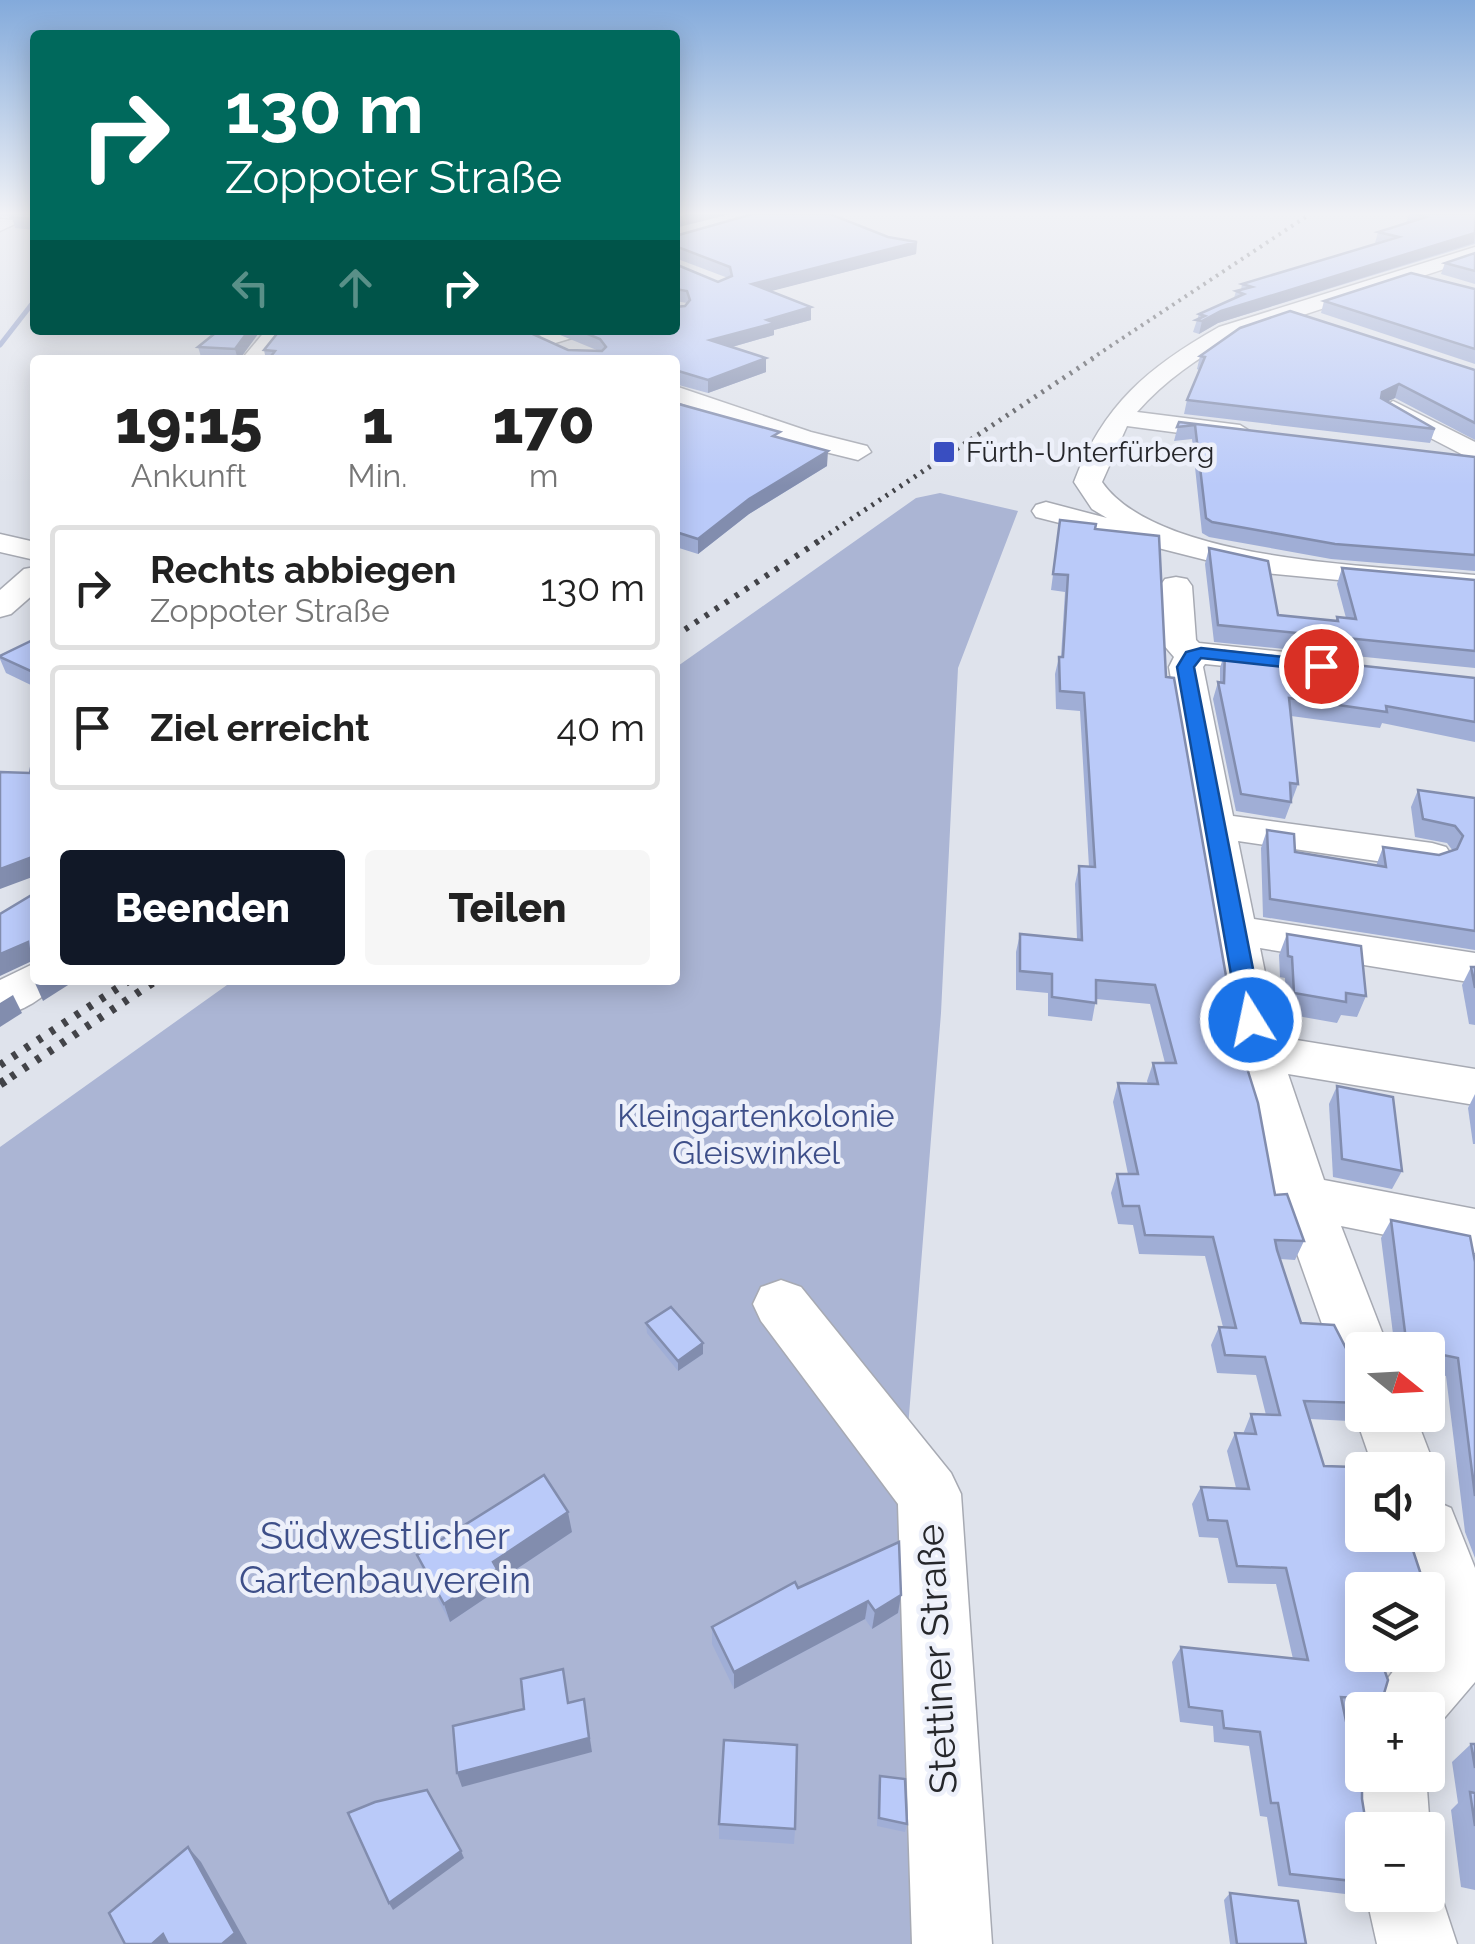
<!DOCTYPE html>
<html lang="de">
<head>
<meta charset="utf-8">
<style>
  body { margin:0; font-family:Raleway,sans-serif; background:#f6f6f6; color:#222; height:100vh; display:flex; flex-direction:column; font-size:38px; white-space:nowrap }
  * { box-sizing:border-box; margin:0 }
  p { font-size:32px; color:#767676 }
  .icon { flex:none; width:55px; height:55px; fill:none; stroke:currentColor; stroke-width:2; stroke-linecap:round; stroke-linejoin:round }
  .map { position:relative; flex:1; overflow:hidden }
  .panel { position:absolute; left:30px; top:355px; width:650px; height:630px; display:flex; flex-direction:column; background:#fff; border-radius:10px; box-shadow:0 5px 25px #0003 }
  .panel>* { flex:none }
  .hud { position:absolute; left:30px; top:30px; width:650px; height:305px; border-radius:10px; box-shadow:0 5px 25px #0003; background:#00695c; color:#fff; overflow:hidden }
  .needle { width:65px; rotate:108deg }
  .fabs { position:absolute; left:1345px; top:1332px; display:grid; gap:20px }
  .fabs a { display:grid; place-items:center; width:100px; height:100px; border-radius:10px; background:#fff; box-shadow:0 5px 25px #0003; font-size:50px }
  .pin { position:absolute; display:grid; place-items:center; width:85px; height:85px; color:#fff; margin:-42px; border:5px solid #fff; border-radius:50%; box-shadow:0 2px 10px #0007 }
  .me { position:absolute; width:110px; margin:-55px; rotate:350deg; stroke-linejoin:round; filter:drop-shadow(0 0 8px #0008) }
  .turn { display:flex; align-items:center; gap:35px; height:210px; padding:0 30px; font-size:45px }
  .turn .icon { width:130px; height:130px; stroke-width:2.5 }
  .turn b { display:block; font-size:70px; line-height:85px }
  .lanes { display:flex; align-items:center; height:95px; padding:0 30px; background:#0003; justify-content:center; gap:50px; direction:ltr }
  .lanes .off { opacity:.35 }
  .eta { display:flex; justify-content:space-evenly; align-items:center; height:170px; text-align:center }
  .eta b { font-size:60px; font-weight:800; line-height:70px }
  .primary-button { display:flex; gap:20px; margin-top:auto; padding:20px 30px }
  .primary-button a { flex:1; height:115px; border-radius:10px; background:#111827; color:#fff; font-size:40px; font-weight:800; line-height:115px; text-align:center }
  .primary-button a+a { background:#f6f6f6; color:#222 }
  ul { padding:0; list-style:none }
  li { display:flex; align-items:center; gap:30px; height:125px; margin:0 20px 15px; padding:0 10px; border:5px solid #e0e0e0; border-radius:10px }
  li div { flex:1 }
  li b { display:block; font-size:38px }
  li em { font-style:normal }
  .map>svg:first-child { display:block }
</style>
</head>
<body>
<div class="map">
<svg width="1475" height="1944" viewBox="0 0 1475 1944">
  <rect width="100%" height="100%" fill="#dfe3ec"/>
  <polygon fill="#abb5d4" points="940,493 1018,511 958,668 941,1013 904,1478 931,1944 0,1944 0,1147 234,980 675,980 675,668 916,498"/>
  <g fill="none" stroke-linecap="round" stroke-linejoin="round">
    <polyline stroke="#8c9bc8" stroke-width="5" points="0,345 35,300"/>
    <defs>
      <g id="minor">
        <polygon points="0,219 13,220 15,224 0,231"/>
        <path d="M1475,247V259L1235,337C1198,358 1165,380 1137,412L1240,425L1253,433L1249,439L1240,441L1127,426L1102,482C1158,563 1382,566 1475,575V593L1253,572L1036,517L1032,511L1036,505L1046,502L1107,518L1092,509L1074,482C1103,405 1148,367 1219,327Z"/>
        <polygon points="266,330 289,330 265,360 241,360"/>
        <polygon points="551,330 585,330 582,335 542,347 531,340"/>
        <polygon points="675,386 811,432 867,446 871,452 858,460 793,444 675,401"/>
        <polygon points="1393,401 1475,442 1475,461 1384,414 1380,409"/>
        <polygon points="0,534 35,542 35,560 0,552"/>
        <polygon points="35,567 35,593 11,614 0,617 0,590 24,569"/>
        <polygon points="1176,577 1187,579 1192,586 1196,640 1199,643 1284,652 1296,655 1301,662 1296,669 1284,672 1205,664 1203,667 1233,816 1432,843 1446,847 1452,856 1446,865 1432,869 1238,841 1254,919 1475,953 1475,983 1260,948 1278,1037 1475,1069 1475,1105 1288,1074 1324,1180 1475,1209 1475,1253 1341,1226 1389,1350 1362,1350 1362,1381 1341,1373 1333,1355 1277,1197 1233,1051 1169,667 1174,657 1162,643 1160,586 1165,579"/>
        <path d="M35,963V980H57C46,999 21,1011 0,1017V980Z"/>
        <polygon points="781,1280 801,1287 951,1473 961,1494 992,1944 912,1944 898,1504 761,1321 753,1304 761,1287"/>
        <polygon points="1362,1398 1362,1415 1415,1415 1436,1470 1428,1490 1428,1470 1374,1470 1355,1415"/>
        <polygon points="1428,1498 1451,1508 1475,1568 1475,1682 1428,1737 1428,1710 1373,1710 1383,1685 1405,1655 1428,1655 1431,1629 1428,1590 1417,1590 1397,1535 1428,1535"/>
        <path d="M1362,1751V1775H1426L1430,1830L1428,1835V1830H1362V1849C1349,1817 1349,1782 1362,1751Z"/>
        <polygon points="1428,1866 1432,1868 1457,1944 1377,1944 1366,1895 1428,1895"/>
      </g>
    </defs>
    <use href="#minor" stroke="#a7aab3" stroke-width="3"/>
    <use href="#minor" fill="#fff" fill-rule="evenodd"/>
    <polyline stroke="#424348" stroke-width="4" stroke-dasharray="2.5 5" stroke-linecap="butt" points="1091,359 1310,214"/>
    <polyline stroke="#424348" stroke-width="5" stroke-dasharray="2.5 6" stroke-linecap="butt" points="815,543 1095,357"/>
    <polyline stroke="#424348" stroke-width="6" stroke-dasharray="4 8" stroke-linecap="butt" points="675,636 819,541"/>
    <g stroke="#424348" stroke-width="8" stroke-dasharray="5 10" stroke-linecap="butt">
      <polyline points="0,1065 130,980"/>
      <polyline points="11,1077 157,980"/>
    </g>
    <polyline stroke="#424348" stroke-width="9" stroke-dasharray="6 12" stroke-linecap="butt" points="0,1084 15,1074"/>
  </g>
  <g fill="#a0aed6">
    <polygon points="0,214 35,214 35,230 15,228 12,216 0,216"/>
    <polygon points="1409,214 1475,214 1475,244 1218,323 1199,334 1193,332 1199,314 1234,298 1236,291 1241,290 1242,284 1377,244 1375,243 1378,232 1406,223"/>
    <polygon points="675,236 888,237 917,242 916,254 770,291 811,320 774,330 774,335 732,347 766,372 708,393 675,384 675,360 266,360 264,350 599,351 548,330 675,330 687,303 675,301 675,264 718,282 728,278 675,258"/>
    <polygon points="1475,253 1475,284 1441,274 1445,263"/>
    <polygon points="1475,289 1475,364 1321,313 1324,301"/>
    <polygon points="219,330 261,330 239,360 202,360 198,347"/>
    <polygon points="1200,356 1475,370 1475,440 1395,398 1388,401 1435,429 1430,443 1184,414 1187,400 1199,370 1197,369"/>
    <polygon points="675,392 676,403 780,438 827,466 749,514 698,554 679,548 675,551"/>
    <polygon points="1179,422 1475,457 1475,571 1331,559 1209,537 1202,533 1192,439 1174,441"/>
    <polygon points="1060,520 1095,529 1166,677 1236,1033 1275,1195 1304,1241 1295,1260 1280,1259 1301,1323 1361,1389 1357,1396 1360,1403 1349,1421 1310,1419 1362,1590 1362,1655 1383,1697 1393,1700 1384,1710 1362,1710 1362,1714 1344,1712 1362,1830 1362,1896 1278,1886 1267,1817 1260,1816 1249,1746 1214,1742 1213,1726 1180,1722 1172,1662 1181,1647 1293,1659 1276,1584 1228,1583 1218,1538 1199,1537 1192,1504 1201,1487 1236,1488 1227,1451 1235,1433 1243,1434 1251,1414 1266,1415 1256,1375 1217,1373 1211,1345 1219,1327 1223,1327 1205,1256 1139,1254 1133,1225 1118,1224 1111,1193 1117,1174 1128,1174 1113,1102 1118,1083 1148,1084 1147,1081 1153,1063 1165,1063 1150,1004 1096,999 1092,1021 1048,1016 1048,993 1016,990 1016,952 1020,934 1077,939 1075,884 1079,866 1089,867 1080,711 1056,709 1055,674 1059,657 1061,657 1065,592 1051,590"/>
    <polygon points="1209,548 1278,615 1336,621 1337,617 1346,618 1337,584 1342,568 1475,580 1475,668 1214,642 1205,564"/>
    <polygon points="35,639 35,687 6,673 0,659 0,656"/>
    <polygon points="1225,651 1475,678 1475,742 1382,723 1380,728 1291,716 1298,784 1285,819 1236,811 1213,699 1218,682 1220,682 1220,668"/>
    <polygon points="1418,790 1475,798 1475,950 1263,917 1261,848 1267,830 1295,852 1376,866 1383,847 1439,855 1453,851 1447,843 1415,837 1411,807"/>
    <polygon points="1287,934 1366,996 1357,1017 1341,1015 1337,1023 1286,1014 1285,978 1280,977 1279,955"/>
    <polygon points="1471,967 1475,967 1475,1025 1469,1024 1462,985"/>
    <polygon points="1337,1086 1402,1171 1392,1189 1333,1177 1329,1104"/>
    <polygon points="1475,1094 1475,1144 1473,1144 1468,1108"/>
    <polygon points="1391,1220 1475,1262 1475,1558 1465,1532 1446,1376 1428,1372 1428,1350 1395,1350 1381,1238"/>
    <polygon points="646,1323 703,1343 703,1354 678,1371 647,1333"/>
    <polygon points="572,1532 500,1580 502,1587 450,1622 424,1574 417,1555"/>
    <polygon points="798,1588 901,1595 898,1613 872,1629 865,1619 734,1689 712,1644 712,1627"/>
    <polygon points="1471,1744 1475,1744 1475,1890 1461,1887 1451,1810 1458,1803 1452,1762"/>
    <polygon points="880,1776 907,1824 905,1832 877,1826 878,1784"/>
    <polygon points="719,1824 795,1829 794,1844 719,1839"/>
    <polygon points="1230,1893 1306,1944 1230,1944 1224,1900"/>
  </g>
  <g fill="#828dae">
    <polygon points="688,214 731,214 675,228 675,217"/>
    <polygon points="1475,233 1474,243 1218,323 1199,334 1202,321 1221,311"/>
    <polygon points="917,242 916,254 752,296 752,284"/>
    <polygon points="811,307 811,320 774,330 774,335 711,353 710,340 767,320"/>
    <polygon points="249,330 261,330 239,360 238,360 235,349"/>
    <polygon points="766,358 766,372 708,393 708,380"/>
    <polygon points="1399,384 1395,398 1378,406 1382,392"/>
    <polygon points="828,451 827,466 749,514 698,554 698,539 749,499"/>
    <polygon points="679,533 679,548 675,551 675,536"/>
    <polygon points="35,856 35,876 0,889 0,869"/>
    <polygon points="28,942 32,961 0,976 0,954"/>
    <polygon points="39,980 76,980 43,1001 35,983"/>
    <polygon points="13,995 22,1013 0,1027 0,1003"/>
    <polygon points="703,1343 703,1354 678,1371 678,1361"/>
    <polygon points="568,1512 572,1532 500,1580 502,1587 450,1622 444,1604 493,1562"/>
    <polygon points="901,1595 898,1613 872,1629 875,1611"/>
    <polygon points="868,1601 865,1619 734,1689 734,1672"/>
    <polygon points="584,1699 592,1752 462,1787 457,1773"/>
    <polygon points="188,1847 201,1862 247,1944 222,1944"/>
    <polygon points="461,1851 464,1858 393,1910 389,1903"/>
    <polygon points="163,1934 175,1944 152,1944"/>
  </g>
  <g fill="#bacaf9" stroke="#828dae" stroke-width="2.5">
    <polygon points="13,214 35,214 35,219 11,217"/>
    <polygon points="753,214 830,214 888,237 917,242 752,284 811,307 767,320 775,323 710,340 766,358 708,380 675,370 675,360 268,360 275,351 264,350 280,330 524,330 568,350 602,351 606,347 600,339 578,330 675,330 675,307 685,306 690,300 687,291 675,289 675,264 718,282 732,276 730,267 675,246 675,236"/>
    <polygon points="1415,214 1475,214 1475,233 1221,311 1202,321 1196,320 1205,316 1199,314 1244,294 1236,291 1252,287 1242,284 1399,237 1378,232 1426,217"/>
    <polygon points="1475,253 1475,271 1445,263"/>
    <polygon points="1411,273 1475,289 1475,349 1324,301"/>
    <polygon points="1290,311 1475,370 1475,423 1399,384 1382,392 1381,398 1435,429 1187,400 1205,357 1200,356 1240,328"/>
    <polygon points="219,330 249,330 235,349 198,347"/>
    <polygon points="675,403 780,432 773,436 828,451 749,499 698,539 679,533 675,536"/>
    <polygon points="1179,422 1475,457 1475,555 1335,544 1212,522 1206,518 1195,425 1177,427"/>
    <polygon points="1060,520 1096,524 1095,529 1159,536 1166,677 1174,678 1236,1033 1258,1103 1275,1195 1287,1194 1304,1241 1275,1240 1277,1250 1301,1323 1334,1325 1352,1360 1361,1389 1355,1389 1360,1403 1304,1401 1324,1466 1386,1468 1387,1470 1362,1470 1362,1535 1408,1535 1426,1590 1362,1590 1362,1598 1361,1598 1362,1604 1362,1655 1379,1655 1388,1680 1383,1697 1393,1700 1341,1697 1353,1755 1360,1756 1362,1767 1362,1799 1367,1830 1362,1830 1362,1882 1290,1874 1278,1803 1271,1803 1260,1732 1224,1728 1222,1711 1189,1707 1181,1647 1308,1660 1286,1568 1237,1566 1227,1521 1208,1520 1201,1487 1249,1489 1235,1433 1256,1434 1251,1414 1280,1415 1265,1357 1225,1355 1219,1327 1236,1328 1213,1237 1145,1235 1139,1206 1123,1206 1117,1174 1138,1174 1118,1083 1158,1084 1153,1063 1176,1063 1155,985 1096,980 1096,1003 1052,997 1052,974 1020,971 1020,934 1082,940 1079,866 1095,867 1084,693 1060,691 1059,657 1063,657 1068,575 1053,574"/>
    <polygon points="1209,548 1268,561 1278,615 1338,621 1337,617 1356,619 1342,568 1475,580 1475,651 1218,625"/>
    <polygon points="35,639 35,673 0,657 0,656"/>
    <polygon points="1225,651 1475,678 1475,722 1386,706 1387,712 1289,698 1298,784 1290,783 1291,802 1241,794 1218,682 1224,683"/>
    <polygon points="32,763 35,763 35,856 0,869 0,772 30,773"/>
    <polygon points="1418,790 1475,798 1475,931 1270,899 1267,830 1294,834 1295,852 1386,867 1383,847 1439,855 1457,849 1463,836 1455,826 1423,819"/>
    <polygon points="35,893 35,959 30,959 28,942 0,954 0,914"/>
    <polygon points="1287,934 1361,946 1366,996 1346,993 1346,1002 1294,993 1292,957 1288,956"/>
    <polygon points="1471,967 1475,967 1475,988"/>
    <polygon points="1337,1086 1393,1097 1402,1171 1342,1159"/>
    <polygon points="1391,1220 1470,1236 1475,1262 1475,1496 1458,1358 1428,1352 1428,1350 1407,1348"/>
    <polygon points="671,1307 703,1343 678,1361 646,1323"/>
    <polygon points="544,1475 568,1512 493,1562 497,1569 444,1604 417,1555"/>
    <polygon points="899,1542 901,1595 875,1611 868,1601 734,1672 712,1627 795,1582 798,1588"/>
    <polygon points="563,1669 568,1703 584,1699 589,1738 457,1773 453,1726 524,1709 521,1679"/>
    <polygon points="724,1740 797,1745 795,1829 719,1824"/>
    <polygon points="1471,1744 1475,1744 1475,1768"/>
    <polygon points="880,1776 905,1779 907,1824 879,1818"/>
    <polygon points="427,1790 461,1851 389,1903 348,1813 375,1802"/>
    <polygon points="1470,1792 1475,1793 1475,1826"/>
    <polygon points="188,1847 235,1933 222,1944 168,1944 163,1934 152,1944 125,1944 109,1913"/>
    <polygon points="1230,1893 1298,1901 1306,1944 1237,1944"/>
  </g>
  <linearGradient id="sky" x2="0" y2="1"><stop stop-color="#83aadb"/><stop offset="0.44" stop-color="#f1f2f6"/><stop offset="1" stop-color="#f1f2f6" stop-opacity="0"/></linearGradient>
  <rect width="1475" height="486" fill="url(#sky)"/>
  <polygon fill="#1a73e8" stroke="#114b97" stroke-width="2.5" points="1201,648 1321,661 1330,666 1321,671 1201,658 1194,667 1263,1020 1251,1029 1239,1020 1177,667 1186,652"/>
  <rect fill="#394ec1" stroke="#edf0fa" stroke-width="4" x="932" y="440" width="24" height="24" rx="5"/>
  <g text-anchor="middle" stroke-width="9" stroke-linejoin="round" paint-order="stroke">
    <g font-size="28" fill="#26272b" stroke="#edf0fa" text-anchor="start">
      <text x="966" y="462">Fürth-Unterfürberg</text>
    </g>
    <g font-size="32" fill="#3e4f89" stroke="#edf0fa">
      <text x="756" y="1127">Kleingartenkolonie<tspan x="756" dy="37">Gleiswinkel</tspan></text>
    </g>
    <g font-size="38" fill="#3e4f89" stroke="#edf0fa">
      <text x="385" y="1549">Südwestlicher<tspan x="385" dy="44">Gartenbauverein</tspan></text>
    </g>
    <g font-size="38" fill="#26272b" stroke="#edf0fa">
      <text transform="translate(937 1659) rotate(-93)" y="13">Stettiner Straße</text>
    </g>
  </g>
</svg>
<div class="fabs">
<a><svg class="needle" viewBox="-14 -14 28 28"><path d="M0-13l5 13h-10z" fill="#e53935"/><path d="M0 13l5-13h-10z" fill="#767676"/></svg></a>
<a><svg class="icon" aria-label="sound" viewBox="0 0 24 24"><path d="M4 9h4l5-4v14l-5-4H4zM17 9q2 3 0 6"/></svg></a>
<a><svg class="icon" aria-label="layers" viewBox="0 0 24 24"><path d="M12 4l9 5-9 5-9-5zM3 14l9 5 9-5"/></svg></a>
<a>+</a>
<a>−</a>
</div>
<div class="pin" style="left:1321px;top:666px;background:#d93025"><svg class="icon" aria-label="arrive" viewBox="0 0 24 24"><path d="M6 21V4h12l-3 4 3 4H6"/></svg></div>
<svg class="me" style="left:1251px;top:1020px" viewBox="-20 -20 40 40"><circle r="17" fill="#1a73e8" stroke="#fff" stroke-width="3"/><path d="M0-11L8 9 0 5-8 9z" fill="#fff"/></svg>
<div class="hud">
<div class="turn"><svg class="icon" aria-label="right" viewBox="0 0 24 24"><path d="M7 20v-9h11M14 6l5 5-5 5"/></svg><div><b>130 m</b>Zoppoter Straße</div></div>
<div class="lanes"><svg class="icon off" aria-label="left" viewBox="0 0 24 24"><path d="M17 20v-9H6M10 6l-5 5 5 5"/></svg><svg class="icon off" aria-label="ahead" viewBox="0 0 24 24"><path d="M12 20V5M6 11l6-6 6 6"/></svg><svg class="icon" aria-label="right" viewBox="0 0 24 24"><path d="M7 20v-9h11M14 6l5 5-5 5"/></svg></div>
</div>
<section class="panel">
<div class="eta">
<div><b>19:15</b><p>Ankunft</p></div>
<div><b>1</b><p>Min.</p></div>
<div><b>170</b><p>m</p></div>
</div>
<ul>
<li><svg class="icon" aria-label="right" viewBox="0 0 24 24"><path d="M7 20v-9h11M14 6l5 5-5 5"/></svg><div><b>Rechts abbiegen</b><p>Zoppoter Straße</p></div><em>130 m</em></li>
<li><svg class="icon" aria-label="arrive" viewBox="0 0 24 24"><path d="M6 21V4h12l-3 4 3 4H6"/></svg><div><b>Ziel erreicht</b></div><em>40 m</em></li>
</ul>
<div class="primary-button"><a>Beenden</a><a>Teilen</a></div>
</section>
</div>
</body>
</html>
